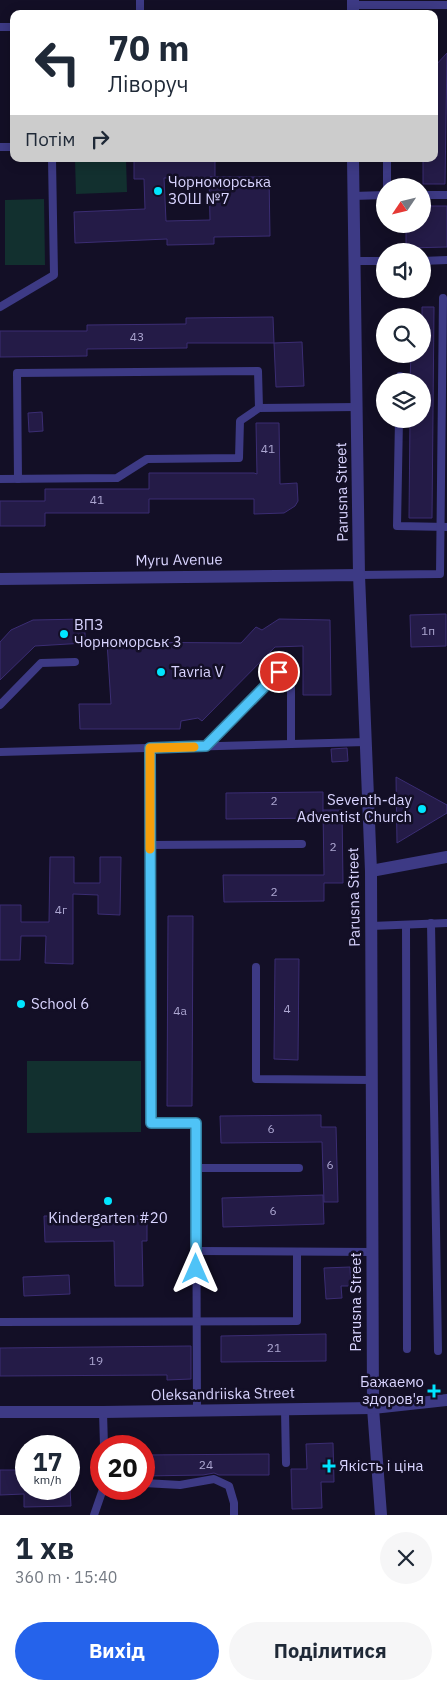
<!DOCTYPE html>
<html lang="uk">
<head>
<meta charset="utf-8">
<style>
  body { margin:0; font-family:"IBM Plex Sans",sans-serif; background:#f6f6f7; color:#1f2937; height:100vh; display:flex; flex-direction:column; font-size:19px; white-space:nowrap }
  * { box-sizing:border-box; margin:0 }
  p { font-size:16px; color:#747a83 }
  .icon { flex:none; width:28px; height:28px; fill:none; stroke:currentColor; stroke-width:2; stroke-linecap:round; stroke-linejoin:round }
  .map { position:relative; height:1515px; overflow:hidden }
  .details { display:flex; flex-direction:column; background:#fff; flex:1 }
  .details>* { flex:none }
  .top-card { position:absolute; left:10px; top:10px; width:428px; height:152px; border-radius:10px; box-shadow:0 2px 12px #0003; background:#fff; color:#1f2937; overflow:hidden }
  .needle { width:32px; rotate:235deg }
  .tools { position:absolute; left:376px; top:178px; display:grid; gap:10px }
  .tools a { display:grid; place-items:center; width:55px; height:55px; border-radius:50%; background:#fff; box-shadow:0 2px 12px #0003; font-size:25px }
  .speed { position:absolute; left:15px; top:1435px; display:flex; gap:10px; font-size:25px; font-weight:700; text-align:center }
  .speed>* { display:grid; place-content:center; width:65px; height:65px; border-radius:50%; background:#fff; box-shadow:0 2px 12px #0003; line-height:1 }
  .speed small { font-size:12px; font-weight:400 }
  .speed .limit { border:8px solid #d22; background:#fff; color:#111 }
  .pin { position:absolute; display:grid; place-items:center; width:42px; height:42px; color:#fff; margin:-21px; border:2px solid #fff; border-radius:50%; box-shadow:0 1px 5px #0007 }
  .me { position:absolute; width:55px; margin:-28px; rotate:0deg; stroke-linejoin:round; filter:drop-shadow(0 0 4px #0008) }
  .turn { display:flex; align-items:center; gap:18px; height:105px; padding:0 15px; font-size:22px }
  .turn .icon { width:65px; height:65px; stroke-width:2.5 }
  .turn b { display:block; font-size:35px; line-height:42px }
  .then { display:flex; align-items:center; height:48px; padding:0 15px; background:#0003; gap:10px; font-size:19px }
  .round { display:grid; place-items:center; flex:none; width:52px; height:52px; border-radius:26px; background:#f6f6f7 }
  .summary { display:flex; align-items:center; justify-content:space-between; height:85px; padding:0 15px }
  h1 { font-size:30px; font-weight:700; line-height:38px }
  .action { display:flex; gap:10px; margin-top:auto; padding:10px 15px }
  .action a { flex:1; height:58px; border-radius:30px; background:#2563eb; color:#fff; font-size:20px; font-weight:700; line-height:58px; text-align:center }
  .action a+a { background:#f6f6f7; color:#1f2937 }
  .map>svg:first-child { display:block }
</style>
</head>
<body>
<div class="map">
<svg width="447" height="1515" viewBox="0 0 447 1515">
  <rect width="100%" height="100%" fill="#130f26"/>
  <g fill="#12302f">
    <polygon points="75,159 126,159 127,192 76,194"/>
    <polygon points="44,199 45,265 5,265 5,200"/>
    <polygon points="27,1061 141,1061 141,1132 27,1133"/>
  </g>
  <g fill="#241b47" stroke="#3b2d73" fill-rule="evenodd">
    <polygon points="447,53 445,184 423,184 423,159 434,159 434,67"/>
    <path d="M134,159H215V177H210H269L270,236L214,237V244L167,245V239L75,243L74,212L145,209L144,179H134ZM164,178H209L210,220L166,221Z"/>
    <polygon points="422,206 447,206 447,247 406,248 406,224 422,224"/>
    <polygon points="422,307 434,307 432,518 409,518 410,419 422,419 422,381 410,381 411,354 422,354"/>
    <polygon points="273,317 274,343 187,343 187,348 87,349 87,356 0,357 0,331 87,331 87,325 186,324 186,318"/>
    <polygon points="302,342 304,386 276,387 274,343"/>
    <polygon points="42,412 43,431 29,432 28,413"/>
    <polygon points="256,423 279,423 280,484 297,483 298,501 295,506 284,513 254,514 254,499 149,499 149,513 45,513 45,526 0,526 0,501 45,501 45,489 149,489 149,473 254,473 257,474"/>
    <polygon points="446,614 446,646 411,647 410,615"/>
    <polygon points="85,619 85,643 35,646 0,680 0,642 11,630 33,620"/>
    <polygon points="279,619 330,620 331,695 303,695 303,646 275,647 202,721 198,718 181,721 180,729 80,729 79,704 111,704 107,642 241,643 256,627 262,630"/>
    <polygon points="347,748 348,761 332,762 331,749"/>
    <polygon points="396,777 447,805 447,813 397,843"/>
    <polygon points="323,792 323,818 226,819 226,793"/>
    <polygon points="323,810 342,810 343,883 324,883 324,901 224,902 223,875 324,875"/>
    <polygon points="50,857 74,857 74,883 100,883 100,857 121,857 120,915 98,914 98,895 73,894 73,964 45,963 46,936 21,936 20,960 0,960 0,905 21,905 21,922 49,922"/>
    <polygon points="168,916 193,916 192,1106 167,1106"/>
    <polygon points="275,959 299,959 298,1060 274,1059"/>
    <polygon points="321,1115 321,1127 336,1127 338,1202 324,1202 322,1142 221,1143 220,1116"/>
    <polygon points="323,1195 324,1224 223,1227 222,1198"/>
    <polygon points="44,1216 147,1216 147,1241 142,1241 143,1286 115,1286 114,1241 45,1242"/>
    <polygon points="350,1267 351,1286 341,1286 342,1298 326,1299 324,1268"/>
    <polygon points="69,1275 70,1294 24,1296 23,1277"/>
    <polygon points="326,1334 326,1361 221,1362 221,1336"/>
    <polygon points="191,1346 191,1379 167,1380 167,1375 0,1376 0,1348"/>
    <polygon points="333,1443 334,1482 321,1482 322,1508 292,1509 291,1469 307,1469 306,1444"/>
    <polygon points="269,1454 269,1475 219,1475 214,1473 203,1475 144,1476 144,1455"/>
    <polygon points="0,1470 23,1470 24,1482 26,1482 26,1489 70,1489 71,1506 24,1507 24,1494 0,1495"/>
  </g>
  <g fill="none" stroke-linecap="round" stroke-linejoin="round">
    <g stroke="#3d3a85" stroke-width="8">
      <polyline points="353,5 447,5"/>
      <polyline points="140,14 140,0"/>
      <polyline points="0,27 14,27"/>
      <polyline points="0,147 14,147"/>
      <polyline points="387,159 387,186"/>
      <polyline points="422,195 447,195"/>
      <polyline points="353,196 385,195"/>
      <polyline points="354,261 385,261"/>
      <polyline points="422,261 447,260"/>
      <polyline points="0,307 54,275 52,159"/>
      <polyline points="399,381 400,376"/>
      <polyline points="399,419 397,526 447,527"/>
      <polyline points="0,479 117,478 147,459 239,458 240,421 259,408 357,407"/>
      <polyline points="18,479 17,373 258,371 259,408"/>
      <polyline points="359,575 440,574 443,298"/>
      <polyline points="0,705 41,663 75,662"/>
      <polyline points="206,746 291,660 291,744"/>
      <polyline points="150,748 151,1123 196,1123 197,1411"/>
      <polyline points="0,752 366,742"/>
      <polyline points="150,845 302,844"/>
      <polyline points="431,923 438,1351"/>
      <polyline points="406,925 407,1349"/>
      <polyline points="371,926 447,923"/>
      <polyline points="256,967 256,1079 371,1080"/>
      <polyline points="196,1168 299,1168"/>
      <polyline points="196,1251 372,1252"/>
      <polyline points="0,1322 297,1321 297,1252"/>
      <polyline points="285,1410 286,1463"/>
      <polyline points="103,1412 104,1446"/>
      <polyline points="144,1483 180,1485 214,1479 229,1486 234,1503 234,1515"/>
      <polyline points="94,1515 103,1489"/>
    </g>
    <g stroke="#3d3a85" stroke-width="12">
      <polyline points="353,0 353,14"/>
      <polyline points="353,159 359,575"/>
      <polyline points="371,871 447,857"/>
      <polyline points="0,1412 103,1412 373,1408"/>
    </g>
    <g stroke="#3d3a85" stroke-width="12">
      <polyline points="0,579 359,575 371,871 373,1408 381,1515"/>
      <polyline points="373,1408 447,1400"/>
    </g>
  </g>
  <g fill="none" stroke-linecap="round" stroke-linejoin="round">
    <defs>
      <polyline id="route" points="196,1269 196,1123 151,1123 150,748 206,746 279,672"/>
    </defs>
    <use href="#route" stroke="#337fa1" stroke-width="12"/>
    <use href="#route" stroke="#4fc3f7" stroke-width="9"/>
    <polyline stroke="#f59e0b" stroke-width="9" points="150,849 150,748 194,747"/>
  </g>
  <g fill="#00e5ff" stroke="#130f26" stroke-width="2">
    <circle cx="158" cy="191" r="5"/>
    <circle cx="64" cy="634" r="5"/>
    <circle cx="161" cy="672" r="5"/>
    <circle cx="422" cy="809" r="5"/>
    <circle cx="21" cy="1004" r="5"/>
    <circle cx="108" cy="1201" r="5"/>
    <path d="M431.5 1383.5h5v5h5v5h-5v5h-5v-5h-5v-5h5z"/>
    <path d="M326.5 1458.5h5v5h5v5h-5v5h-5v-5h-5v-5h5z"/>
  </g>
  <g text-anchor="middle" stroke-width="5" stroke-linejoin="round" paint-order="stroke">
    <g font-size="12" fill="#aca6d1">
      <text x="137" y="341">43</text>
      <text x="268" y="453">41</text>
      <text x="97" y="504">41</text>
      <text x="428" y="635">1п</text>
      <text x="274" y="805">2</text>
      <text x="333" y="851">2</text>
      <text x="274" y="896">2</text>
      <text x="61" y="914">4г</text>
      <text x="287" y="1013">4</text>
      <text x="180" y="1015">4а</text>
      <text x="271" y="1133">6</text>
      <text x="330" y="1169">6</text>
      <text x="273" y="1215">6</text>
      <text x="274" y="1352">21</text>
      <text x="96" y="1365">19</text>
      <text x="206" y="1469">24</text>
    </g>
    <g font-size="15" fill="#d9d4ff" stroke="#130f26" text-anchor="start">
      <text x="168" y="187">Чорноморська<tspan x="168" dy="17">ЗОШ №7</tspan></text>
      <text x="74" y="630">ВПЗ<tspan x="74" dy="17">Чорноморськ 3</tspan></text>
      <text x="171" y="677">Tavria V</text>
      <text x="412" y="805" text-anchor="end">Seventh-day<tspan x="412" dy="17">Adventist Church</tspan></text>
      <text x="31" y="1009">School 6</text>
      <text x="108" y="1223" text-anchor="middle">Kindergarten #20</text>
      <text x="424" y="1387" text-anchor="end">Бажаемо<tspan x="424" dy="17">здоров'я</tspan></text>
      <text x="339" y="1471">Якість і ціна</text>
    </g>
    <g font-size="15" fill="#d9d4ff" stroke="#130f26">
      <text transform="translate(342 492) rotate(-91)" y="5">Parusna Street</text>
      <text transform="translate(179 560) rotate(-1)" y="5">Myru Avenue</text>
      <text transform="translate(354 897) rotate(-91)" y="5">Parusna Street</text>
      <text transform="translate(356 1302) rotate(-90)" y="5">Parusna Street</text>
      <text transform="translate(223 1394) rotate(-1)" y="5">Oleksandriiska Street</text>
    </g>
  </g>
</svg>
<div class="tools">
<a><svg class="needle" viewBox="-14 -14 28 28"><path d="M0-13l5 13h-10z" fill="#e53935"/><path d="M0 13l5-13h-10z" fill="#747a83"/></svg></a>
<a><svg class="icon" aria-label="sound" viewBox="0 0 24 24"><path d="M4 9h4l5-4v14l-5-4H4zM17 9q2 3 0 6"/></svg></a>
<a><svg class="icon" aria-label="search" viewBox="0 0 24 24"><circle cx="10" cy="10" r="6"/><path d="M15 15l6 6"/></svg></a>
<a><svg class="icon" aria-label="layers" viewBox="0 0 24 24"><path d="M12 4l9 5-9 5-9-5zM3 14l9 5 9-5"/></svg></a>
</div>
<div class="speed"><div>17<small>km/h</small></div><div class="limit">20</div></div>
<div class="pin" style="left:279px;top:672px;background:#d93025"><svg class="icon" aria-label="arrive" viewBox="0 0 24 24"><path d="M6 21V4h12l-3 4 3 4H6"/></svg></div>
<svg class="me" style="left:196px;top:1269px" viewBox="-20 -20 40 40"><path d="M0-17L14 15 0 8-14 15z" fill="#4fc3f7" stroke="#fff" stroke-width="4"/></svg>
<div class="top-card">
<div class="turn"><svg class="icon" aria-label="left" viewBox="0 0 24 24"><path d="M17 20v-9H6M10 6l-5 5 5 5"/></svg><div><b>70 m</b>Ліворуч</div></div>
<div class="then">Потім<svg class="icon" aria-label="right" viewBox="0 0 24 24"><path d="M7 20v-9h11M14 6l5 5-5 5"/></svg></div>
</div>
</div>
<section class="details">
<div class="summary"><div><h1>1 хв</h1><p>360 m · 15:40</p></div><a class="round"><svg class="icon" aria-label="close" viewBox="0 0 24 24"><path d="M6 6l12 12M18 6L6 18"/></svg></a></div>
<div class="action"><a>Вихід</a><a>Поділитися</a></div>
</section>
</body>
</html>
